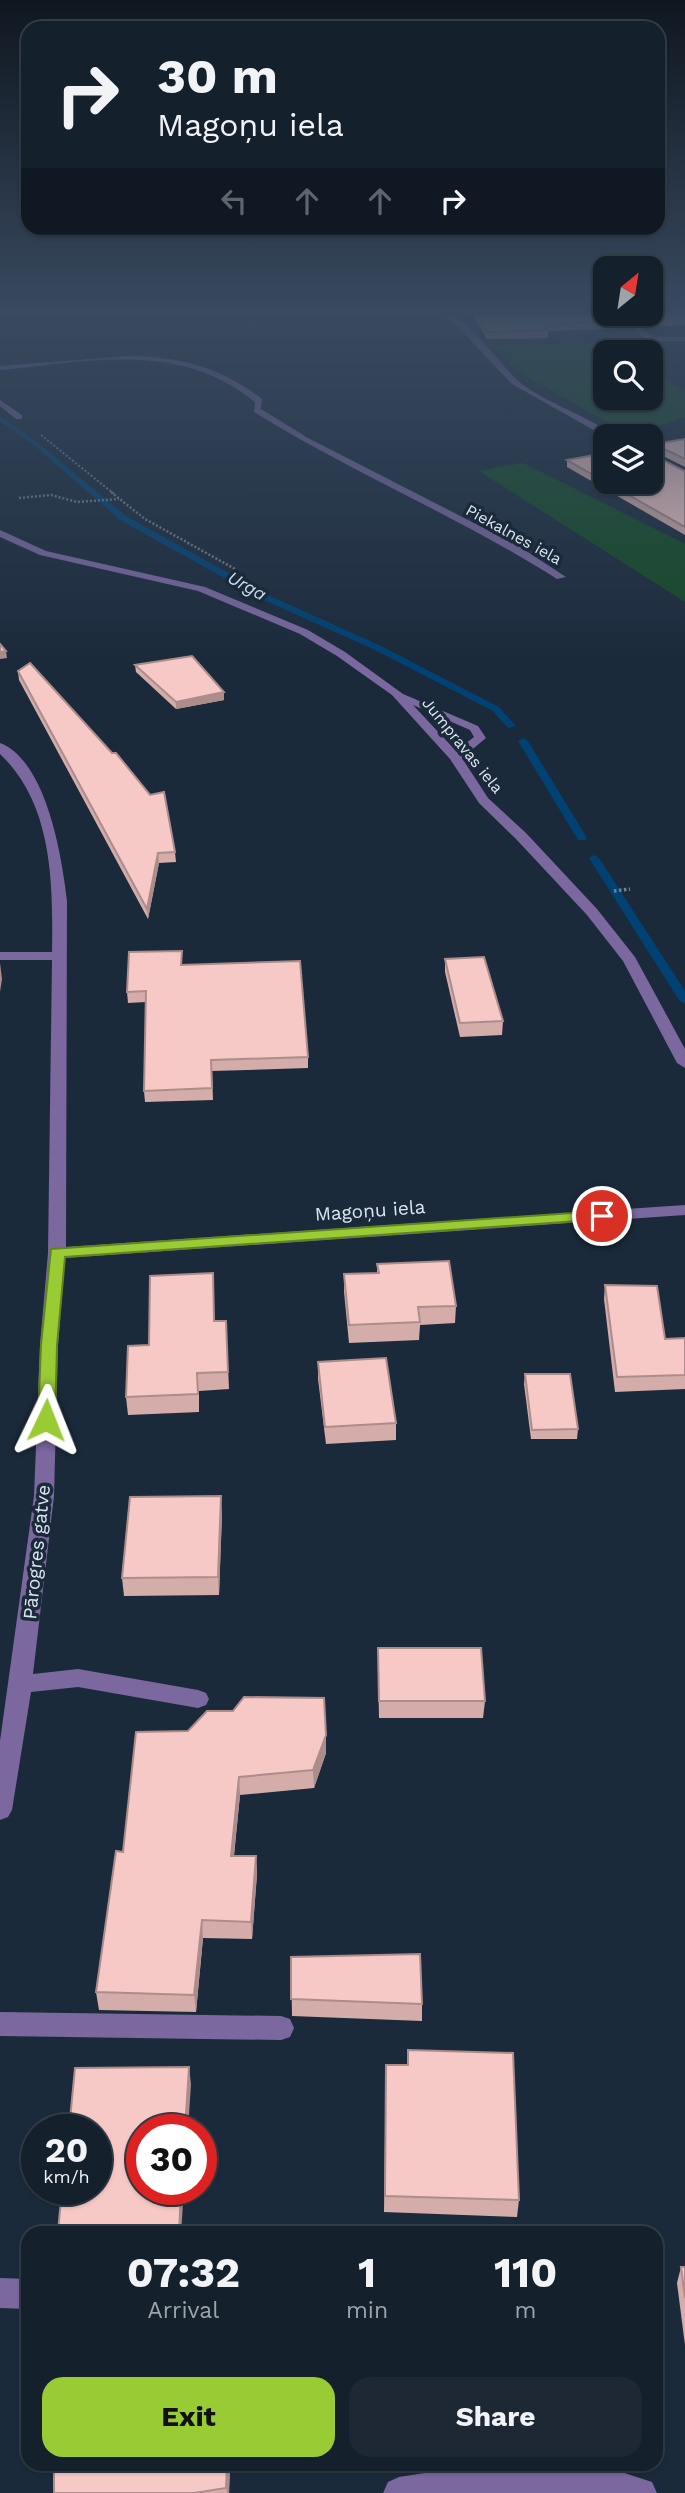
<!DOCTYPE html>
<html lang="en">
<head>
<meta charset="utf-8">
<style>
  body { margin:0; font-family:"Work Sans",sans-serif; background:#1d2834; color:#f1f3f6; height:100vh; display:flex; flex-direction:column; font-size:26px; white-space:nowrap }
  * { box-sizing:border-box; margin:0 }
  p { font-size:23px; color:#9da3a9 }
  .icon { flex:none; width:38px; height:38px; fill:none; stroke:currentColor; stroke-width:2; stroke-linecap:round; stroke-linejoin:round }
  .map { position:relative; flex:1; overflow:hidden }
  .details { position:absolute; left:21px; top:2226px; width:642px; height:245px; display:flex; flex-direction:column; background:#14202c; border-radius:21px; box-shadow:0 2px 5px #0004,0 0 0 2px #333e48 }
  .details>* { flex:none }
  .top-card { position:absolute; left:21px; top:21px; width:644px; height:214px; border-radius:21px; box-shadow:0 2px 5px #0004,0 0 0 2px #333e48; background:#14202c; color:#f1f3f6; overflow:hidden }
  .needle { width:46px; rotate:30deg }
  .controls { position:absolute; left:593px; top:256px; display:grid; gap:14px }
  .controls a { display:grid; place-items:center; width:70px; height:70px; border-radius:14px; background:#14202c; box-shadow:0 2px 5px #0004,0 0 0 2px #333e48; font-size:35px }
  .speed { position:absolute; left:21px; top:2114px; display:flex; gap:14px; font-size:35px; font-weight:700; text-align:center }
  .speed>* { display:grid; place-content:center; width:91px; height:91px; border-radius:50%; background:#14202c; box-shadow:0 2px 5px #0004,0 0 0 2px #333e48; line-height:1 }
  .speed small { font-size:18px; font-weight:400 }
  .speed .limit { border:10px solid #d22; background:#fff; color:#111 }
  .pin { position:absolute; display:grid; place-items:center; width:60px; height:60px; color:#fff; margin:-30px; border:4px solid #fff; border-radius:50%; box-shadow:0 2px 7px #0007 }
  .me { position:absolute; width:77px; margin:-38px; rotate:2deg; stroke-linejoin:round; filter:drop-shadow(0 0 5px #0008) }
  .turn { display:flex; align-items:center; gap:24px; height:147px; padding:0 21px; font-size:32px }
  .turn .icon { width:91px; height:91px; stroke-width:2.5 }
  .turn b { display:block; font-size:49px; line-height:60px }
  .lanes { display:flex; align-items:center; height:66px; padding:0 21px; background:#0003; justify-content:center; gap:35px; direction:ltr }
  .lanes .off { opacity:.35 }
  .eta { display:flex; justify-content:space-evenly; align-items:center; height:119px; text-align:center }
  .eta b { font-size:42px; font-weight:700; line-height:49px }
  .action { display:flex; gap:14px; margin-top:auto; padding:14px 21px }
  .action a { flex:1; height:80px; border-radius:21px; background:#99cb35; color:#111; font-size:28px; font-weight:700; line-height:80px; text-align:center }
  .action a+a { background:#1d2834; color:#f1f3f6 }
  .map>svg:first-child { display:block }
</style>
</head>
<body>
<div class="map">
<svg width="685" height="2493" viewBox="0 0 685 2493">
  <rect width="100%" height="100%" fill="#1b2a3b"/>
  <g fill="#144b24">
    <polygon points="591,343 609,352 606,352 606,397 651,397 651,373 685,391 685,417 631,435 520,373 493,346"/>
    <polygon points="523,463 685,544 685,602 479,471"/>
  </g>
  <g fill="none" stroke-linecap="round" stroke-linejoin="round">
    <g fill="#004273" fill-rule="evenodd">
      <polygon points="0,416 37,442 126,516 270,596 381,646 499,707 516,726 508,728 493,711 375,650 264,600 120,520 33,444 0,421"/>
      <polygon points="523,738 528,741 587,838 586,840 578,840 577,838 518,741"/>
      <polygon points="594,855 599,858 685,991 685,1004 679,1000 589,858"/>
    </g>
    <polyline stroke="#74818f" stroke-width="2" stroke-dasharray="2 2" stroke-linecap="butt" points="41,435 114,494"/>
    <g stroke="#74818f" stroke-width="2.5" stroke-dasharray="2 2" stroke-linecap="butt">
      <polyline points="111,492 145,519 235,569"/>
      <polyline points="19,498 51,495 77,502 119,499"/>
    </g>
    <polyline stroke="#74818f" stroke-width="3.5" stroke-dasharray="2.5 2.5" stroke-linecap="butt" points="614,891 630,889"/>
    <g fill="#7a689f" fill-rule="evenodd">
      <path d="M443,314C465,314 498,361 515,378C539,401 586,414 614,436L606,437L512,384L458,327Z"/>
      <polygon points="619,314 626,314 652,337 685,337 685,341 647,341"/>
      <path d="M129,356C180,357 221,367 262,399L261,409L308,438L517,545L566,577L557,579C460,517 352,473 254,412L255,402C178,340 91,362 0,370V366Z"/>
      <polygon points="0,400 22,415 22,419 16,419 0,406"/>
      <path d="M0,530L46,551L205,587L308,630L345,652L403,694L478,726L486,738L462,758L488,798L526,833L597,909L635,957L685,1049V1068L677,1063L623,961L587,915L516,839L479,803L450,759L392,695L337,656L300,634L198,591L40,555L0,537ZM413,705L470,730L474,737L456,751Z"/>
      <path d="M0,743C47,761 62,858 67,901L66,1247L685,1205V1215L65,1258L58,1345L54,1496L33,1674L78,1669L198,1690L206,1693L209,1699L206,1705L198,1708L78,1687L31,1692L12,1810L8,1817L0,1820V1741L34,1496L40,1345L48,1253L52,960H0V952H52C53,883 53,804 0,754Z"/>
      <polygon points="0,2012 281,2016 290,2019 294,2028 290,2037 281,2040 0,2036"/>
      <polygon points="0,2278 28,2279 28,2309 0,2308"/>
      <polygon points="483,2464 603,2466 652,2482 657,2493 383,2493 388,2482 399,2477"/>
    </g>
  </g>
  <g fill="#d4adaa">
    <polygon points="472,314 623,314 630,320 629,328 548,331 548,338 487,339"/>
    <polygon points="630,314 685,314 685,325 645,327"/>
    <polygon points="685,439 685,467 653,451 654,444"/>
    <polygon points="567,460 685,471 685,535 567,467"/>
    <polygon points="135,665 224,700 176,709 136,672"/>
    <polygon points="18,671 175,852 176,862 159,863 148,919 19,680"/>
    <polygon points="445,959 503,1021 502,1035 460,1037 445,972"/>
    <polygon points="182,965 308,1057 308,1068 212,1071 213,1100 145,1102 144,1091 146,1002 128,1003 127,992"/>
    <polygon points="377,1264 456,1306 455,1323 420,1325 419,1340 349,1343 344,1292 344,1274 377,1273"/>
    <polygon points="213,1273 214,1321 226,1321 229,1389 199,1391 199,1412 128,1415 126,1397 149,1345"/>
    <polygon points="605,1285 665,1339 685,1338 685,1389 615,1392 604,1299"/>
    <polygon points="318,1362 396,1423 396,1440 326,1444 318,1379"/>
    <polygon points="525,1374 578,1429 577,1439 531,1439 524,1384"/>
    <polygon points="222,1514 219,1595 124,1596 122,1578"/>
    <polygon points="378,1665 485,1701 483,1718 379,1718"/>
    <polygon points="136,1732 326,1753 314,1788 240,1795 234,1856 256,1856 257,1874 252,1939 203,1938 196,2012 99,2010 96,1992 123,1852"/>
    <polygon points="291,1957 422,2004 422,2021 292,2016"/>
    <polygon points="386,2065 519,2200 517,2217 384,2212"/>
    <polygon points="681,2267 685,2267 685,2345 677,2283"/>
    <polygon points="28,2371 28,2431 23,2412"/>
    <polygon points="54,2464 230,2464 229,2493 54,2493"/>
  </g>
  <g fill="#ac8d8b">
    <polygon points="6,651 7,658 0,659 0,652"/>
    <polygon points="224,692 224,700 176,709 176,702"/>
    <polygon points="158,853 159,863 148,919 147,909"/>
    <polygon points="0,963 2,979 0,992"/>
    <polygon points="221,1496 222,1514 219,1595 218,1577"/>
    <polygon points="326,1735 326,1753 314,1788 313,1770"/>
    <polygon points="239,1777 240,1795 232,1874 231,1856"/>
    <polygon points="256,1856 257,1874 252,1939 251,1922"/>
    <polygon points="202,1920 203,1938 196,2012 194,1995"/>
    <polygon points="189,2067 191,2084 188,2130 185,2130"/>
    <polygon points="181,2189 184,2189 181,2233 179,2233"/>
    <polygon points="227,2464 230,2464 229,2493 227,2493 226,2488"/>
  </g>
  <g fill="#f6c9c6" stroke="#ac8d8b" stroke-width="2">
    <polygon points="477,314 623,314 630,320 544,324 548,330 487,332"/>
    <polygon points="639,314 685,314 685,318 645,320"/>
    <polygon points="685,439 685,459 654,444"/>
    <polygon points="606,453 606,481 651,481 651,454 685,471 685,527 567,460"/>
    <polygon points="0,644 6,651 0,652"/>
    <polygon points="192,656 224,692 176,702 135,665"/>
    <polygon points="30,663 112,753 116,753 150,795 164,792 175,852 158,853 147,909 18,671"/>
    <polygon points="182,951 181,965 300,961 308,1057 211,1060 212,1088 144,1091 146,991 127,992 129,952"/>
    <polygon points="484,957 503,1021 460,1023 445,959"/>
    <polygon points="449,1261 456,1306 418,1307 420,1322 349,1325 344,1274 379,1273 377,1264"/>
    <polygon points="213,1273 214,1321 226,1321 228,1372 197,1373 198,1394 126,1397 128,1346 149,1345 150,1276"/>
    <polygon points="605,1285 657,1286 665,1339 685,1338 685,1375 617,1377"/>
    <polygon points="386,1358 396,1423 325,1427 318,1362"/>
    <polygon points="525,1374 570,1374 578,1429 532,1430"/>
    <polygon points="221,1496 218,1577 122,1578 130,1497"/>
    <polygon points="378,1648 481,1648 485,1701 379,1701"/>
    <polygon points="244,1697 324,1698 326,1735 313,1770 239,1777 231,1856 256,1856 251,1922 202,1920 194,1995 96,1992 116,1851 123,1852 136,1732 188,1731 207,1711 233,1711"/>
    <polygon points="420,1954 422,2004 291,1999 291,1957"/>
    <polygon points="408,2050 513,2053 519,2200 385,2196 386,2065 408,2065"/>
    <polygon points="189,2067 185,2130 142,2130 142,2189 181,2189 179,2233 58,2232 62,2189 96,2189 96,2130 69,2130 75,2068"/>
    <polygon points="681,2267 685,2267 685,2298"/>
    <polygon points="28,2371 28,2412 23,2412"/>
    <polygon points="54,2464 227,2464 226,2488 194,2493 54,2493"/>
  </g>
  <linearGradient id="sky" x2="0" y2="1"><stop stop-color="#0f1720"/><stop offset="0.47" stop-color="#394a60"/><stop offset="1" stop-color="#394a60" stop-opacity="0"/></linearGradient>
  <rect width="685" height="663" fill="url(#sky)"/>
  <polygon fill="#99cb35" stroke="#638422" stroke-width="2" points="602,1211 609,1216 607,1219 65,1257 57,1345 55,1420 46,1426 38,1420 41,1345 51,1249"/>
  <g text-anchor="middle" stroke-width="7" stroke-linejoin="round" paint-order="stroke">
    <g font-size="16" fill="#dce6f2" stroke="#1b2a3b">
      <text transform="translate(514 534) rotate(29)" y="6">Piekalnes iela</text>
      <text transform="translate(463 745) rotate(51)" y="6">Jumpravas iela</text>
    </g>
    <g font-size="18" font-style="italic" fill="#cbddf0" stroke="#1b2a3b">
      <text transform="translate(247 586) rotate(29)" y="6">Urga</text>
    </g>
    <g font-size="19" fill="#dce6f2" stroke="#1b2a3b">
      <text transform="translate(370 1210) rotate(-4)" y="7">Magoņu iela</text>
      <text transform="translate(36 1552) rotate(-84)" y="7">Pārogres gatve</text>
    </g>
  </g>
</svg>
<div class="controls">
<a><svg class="needle" viewBox="-14 -14 28 28"><path d="M0-13l5 13h-10z" fill="#e53935"/><path d="M0 13l5-13h-10z" fill="#9da3a9"/></svg></a>
<a><svg class="icon" aria-label="search" viewBox="0 0 24 24"><circle cx="10" cy="10" r="6"/><path d="M15 15l6 6"/></svg></a>
<a><svg class="icon" aria-label="layers" viewBox="0 0 24 24"><path d="M12 4l9 5-9 5-9-5zM3 14l9 5 9-5"/></svg></a>
</div>
<div class="speed"><div>20<small>km/h</small></div><div class="limit">30</div></div>
<div class="pin" style="left:602px;top:1216px;background:#d93025"><svg class="icon" aria-label="arrive" viewBox="0 0 24 24"><path d="M6 21V4h12l-3 4 3 4H6"/></svg></div>
<svg class="me" style="left:46px;top:1420px" viewBox="-20 -20 40 40"><path d="M0-17L14 15 0 8-14 15z" fill="#99cb35" stroke="#fff" stroke-width="4"/></svg>
<div class="top-card">
<div class="turn"><svg class="icon" aria-label="right" viewBox="0 0 24 24"><path d="M7 20v-9h11M14 6l5 5-5 5"/></svg><div><b>30 m</b>Magoņu iela</div></div>
<div class="lanes"><svg class="icon off" aria-label="left" viewBox="0 0 24 24"><path d="M17 20v-9H6M10 6l-5 5 5 5"/></svg><svg class="icon off" aria-label="ahead" viewBox="0 0 24 24"><path d="M12 20V5M6 11l6-6 6 6"/></svg><svg class="icon off" aria-label="ahead" viewBox="0 0 24 24"><path d="M12 20V5M6 11l6-6 6 6"/></svg><svg class="icon" aria-label="right" viewBox="0 0 24 24"><path d="M7 20v-9h11M14 6l5 5-5 5"/></svg></div>
</div>
<section class="details">
<div class="eta">
<div><b>07:32</b><p>Arrival</p></div>
<div><b>1</b><p>min</p></div>
<div><b>110</b><p>m</p></div>
</div>
<div class="action"><a>Exit</a><a>Share</a></div>
</section>
</div>
</body>
</html>
